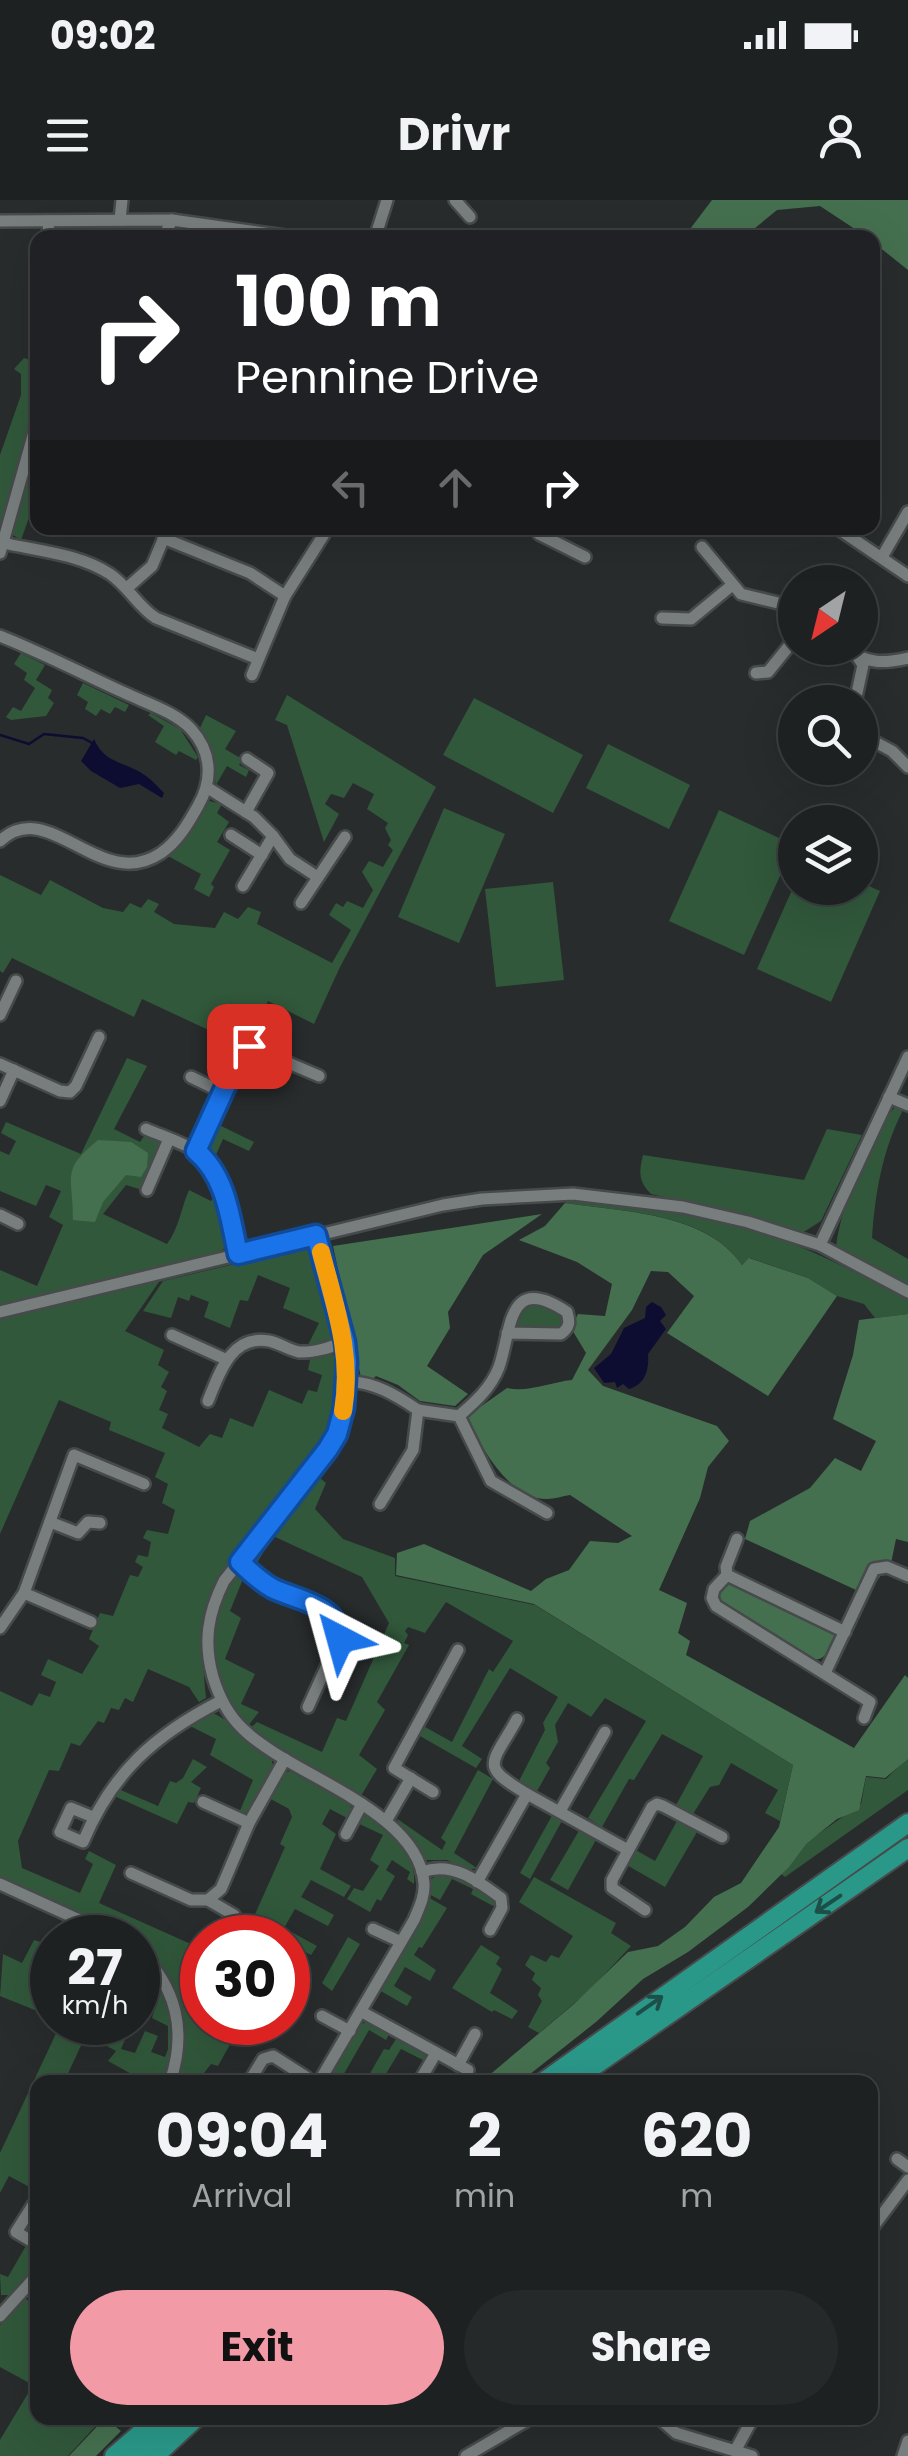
<!DOCTYPE html>
<html lang="en">
<head>
<meta charset="utf-8">
<style>
  body { margin:0; font-family:Poppins,sans-serif; background:#26292a; color:#f1f3f6; height:100vh; display:flex; flex-direction:column; font-size:38px; white-space:nowrap }
  * { box-sizing:border-box; margin:0 }
  p { font-size:32px; color:#a1a3a5 }
  .icon { flex:none; width:55px; height:55px; fill:none; stroke:currentColor; stroke-width:2; stroke-linecap:round; stroke-linejoin:round }
  .map { position:relative; flex:1; overflow:hidden }
  .side { position:absolute; left:30px; top:1875px; width:848px; height:350px; display:flex; flex-direction:column; background:#1e2122; border-radius:20px; box-shadow:0 10px 40px #0002,0 0 0 2px #3c3e40 }
  .side>* { flex:none }
  .hud { position:absolute; left:30px; top:30px; width:850px; height:305px; border-radius:20px; box-shadow:0 10px 40px #0002,0 0 0 2px #3c3e40; background:#202124; color:#fff; overflow:hidden }
  .needle { width:65px; rotate:215deg }
  .controls { position:absolute; left:778px; top:365px; display:grid; gap:20px }
  .controls a { display:grid; place-items:center; width:100px; height:100px; border-radius:50%; background:#1e2122; box-shadow:0 10px 40px #0002,0 0 0 2px #3c3e40; font-size:50px }
  .speed { position:absolute; left:30px; top:1715px; display:flex; gap:20px; font-size:50px; font-weight:700; text-align:center }
  .speed>* { display:grid; place-content:center; width:130px; height:130px; border-radius:50%; background:#1e2122; box-shadow:0 10px 40px #0002,0 0 0 2px #3c3e40; line-height:1 }
  .speed small { font-size:25px; font-weight:400 }
  .speed .limit { border:15px solid #d22; background:#fff; color:#111 }
  .pin { position:absolute; display:grid; place-items:center; width:85px; height:85px; color:#fff; margin:-42px; border-radius:20px; box-shadow:0 5px 15px #0006 }
  .me { position:absolute; width:110px; margin:-55px; rotate:321deg; stroke-linejoin:round; filter:drop-shadow(0 0 8px #0008) }
  .turn { display:flex; align-items:center; gap:35px; height:210px; padding:0 40px; font-size:45px }
  .turn .icon { width:130px; height:130px; stroke-width:2.5 }
  .turn b { display:block; font-size:70px; line-height:85px }
  .lanes { display:flex; align-items:center; height:95px; padding:0 40px; background:#0003; justify-content:center; gap:50px; direction:ltr }
  .lanes .off { opacity:.35 }
  .eta { display:flex; justify-content:space-evenly; align-items:center; height:170px; text-align:center }
  .eta b { font-size:60px; font-weight:700; line-height:70px }
  .button { display:flex; gap:20px; margin-top:auto; padding:20px 40px }
  .button a { flex:1; height:115px; border-radius:60px; background:#f39aa7; color:#111; font-size:40px; font-weight:700; line-height:115px; text-align:center }
  .button a+a { background:#26292a; color:#f1f3f6 }
  .status { display:flex; justify-content:space-between; align-items:center; height:70px; padding:0 50px; background:#1e2122; direction:ltr }
  .status svg { height:28px; fill:currentColor }
  header { display:flex; justify-content:space-between; align-items:center; height:130px; padding:0 40px; background:#1e2122; font-size:45px; font-weight:700 }
  .map>svg:first-child { display:block }
</style>
</head>
<body>
<div class="status"><b>09:02</b><svg viewBox="0 0 49 12"><path d="M0 12V9h3v3zM5 12V6h3v6zM10 12V3h3v9zM15 12V0h3v12zM26 1h20v11H26zM47 4h2v5h-2z"/></svg></div>
<header><svg class="icon" aria-label="menu" viewBox="0 0 24 24"><path d="M4 6h16M4 12h16M4 18h16"/></svg>Drivr<svg class="icon" aria-label="person" viewBox="0 0 24 24"><circle cx="12" cy="8" r="4"/><path d="M4 21q1-7 8-7t8 7"/></svg></header>
<div class="map">
<svg width="908" height="2256" viewBox="0 0 908 2256">
  <rect width="100%" height="100%" fill="#282c2d"/>
  <g fill="#31583b">
    <polygon points="74,30 144,30 153,37 57,37 64,31"/>
    <polygon points="24,158 37,162 38,186 0,334 0,255 21,195 21,174 14,169"/>
    <polygon points="37,237 37,309 32,309 21,340 13,335 13,325"/>
    <polygon points="21,453 45,465 36,480 52,490 48,498 54,503 46,516 11,520 6,517 13,507 21,511 35,488 24,480 27,473 14,464"/>
    <polygon points="83,483 129,505 125,512 115,507 110,514 101,509 96,516 85,509 88,502 77,495"/>
    <polygon points="287,495 436,587 339,769 314,824 268,801 255,830 239,823 230,840 142,799 134,817 12,758 3,773 0,771 0,675 41,695 50,680 103,708 123,712 130,703 141,708 148,699 159,704 154,712 174,724 215,728 224,712 238,719 248,707 261,712 257,724 332,763 351,730 329,715 336,703 343,707 347,701 363,708 373,690 362,672 369,661 383,667 393,650 388,645 391,640 385,628 388,623 367,609 374,594 353,583 344,598 331,594 325,604 339,614 324,642 287,525 275,520"/>
    <polygon points="474,498 583,555 553,613 443,555"/>
    <polygon points="151,513 180,529 198,557 196,560 179,551 176,555 155,542 164,526 148,515"/>
    <polygon points="206,515 236,531 225,549 242,559 239,565 249,570 246,577 227,566 216,585 210,549 200,528"/>
    <polygon points="608,544 690,585 669,629 586,588"/>
    <polygon points="209,601 222,604 217,613 229,622 217,642 230,650 211,684 214,687 209,697 194,689 201,674 168,656 181,644"/>
    <polygon points="444,608 505,634 459,743 398,717"/>
    <polygon points="719,610 794,645 744,755 669,721"/>
    <polygon points="553,682 564,780 496,787 485,689"/>
    <polygon points="860,682 880,691 831,802 757,769 795,683 795,688 860,688"/>
    <path d="M127,858L147,866L114,929L140,942L145,935L159,941V952L144,986L139,989L126,985L103,1014L167,1044C179,1028 181,1008 189,990L211,1001L218,992L230,1044L221,1051L0,1105V1070L37,1086L63,1025L49,1017L61,991L46,985L36,1006L0,991V951L9,955L16,941L1,933L6,922L81,954Z"/>
    <path d="M900,907L902,912C882,952 875,994 872,1038L908,1059V1086L842,1053L836,1047C842,998 867,961 888,916L894,908Z"/>
    <polygon points="213,922 254,942 249,951 223,939 215,957 204,945"/>
    <path d="M827,929L862,935L821,1021L802,1033L751,1017L651,994C638,981 639,971 643,955L804,980Z"/>
    <path d="M565,1000C621,1006 678,1008 733,1023C795,1040 851,1070 908,1099V1114L875,1118L864,1104L837,1096L808,1078L750,1058L742,1065C707,1012 623,1012 566,1003Z"/>
    <polygon points="307,1047 312,1050 335,1130 331,1141 319,1146 308,1145 319,1123 283,1108 290,1088 258,1075 248,1101 240,1100 230,1128 204,1117 209,1102 191,1095 189,1101 178,1097 171,1118 143,1111 163,1081"/>
    <path d="M161,1079L125,1131L164,1150L158,1165L169,1172L161,1187L167,1191L159,1210L168,1214L162,1228L199,1247L210,1234L222,1238L230,1218L253,1227L269,1190L302,1204L308,1190L317,1192L322,1175L308,1170L311,1155L330,1153L340,1159L341,1185L328,1235L215,1382C199,1423 202,1456 206,1498L199,1502L189,1487L148,1469L133,1502L125,1498L119,1510L111,1508L104,1523L98,1521L80,1546L71,1543L59,1571L49,1570L18,1641L22,1668L80,1693L93,1664L85,1659L89,1651L116,1665L99,1703L202,1749V1822L242,1823L218,1866L211,1864L197,1882H175C193,1822 180,1788 138,1743V1738L128,1737L0,1680V1491L32,1506L39,1493L50,1497L56,1482L41,1475L48,1459L82,1474L99,1446L89,1439L100,1413L113,1416L130,1375L138,1377L143,1367L135,1362L138,1355L148,1357L151,1342L143,1338L147,1330L168,1334L175,1310L162,1303L168,1284L155,1277L165,1253L109,1230L111,1222L59,1200L0,1334V1116Z"/>
    <polygon points="533,1102 563,1115 559,1131 514,1129 519,1109"/>
    <polygon points="315,1274 326,1283 315,1309 343,1339 395,1358 395,1376 535,1405 793,1565 780,1621 765,1613 778,1590 731,1563 719,1585 710,1587 693,1614 676,1605 703,1556 662,1534 634,1580 629,1579 602,1627 588,1618 646,1521 605,1498 591,1517 568,1503 555,1525 558,1542 546,1563 550,1568 536,1593 519,1581 545,1530 543,1523 558,1497 510,1468 462,1546 482,1559 476,1568 420,1536 425,1527 452,1542 489,1469 493,1472 513,1441 446,1402 425,1433 408,1427 405,1431 408,1435 404,1443 409,1445 377,1502 385,1510 359,1555 377,1569 361,1596 268,1545 248,1530 257,1522 322,1552 337,1518 346,1521 389,1423 362,1377 273,1336 254,1368 249,1356"/>
    <path d="M245,1374L230,1411L241,1418L225,1459L255,1474L241,1504L259,1512L247,1527C219,1492 200,1447 217,1402C220,1393 228,1383 234,1375Z"/>
    <path d="M212,1513C227,1517 253,1546 271,1557L274,1570L248,1612L239,1613L253,1580L210,1555L216,1539L190,1526Z"/>
    <polygon points="908,1557 908,1590 785,1677 780,1673 807,1642 861,1604 866,1577 886,1579"/>
    <polygon points="193,1559 207,1567 191,1582 201,1588 194,1603 188,1602 177,1624 112,1595 116,1588 158,1606 170,1581 176,1583 183,1578"/>
    <polygon points="478,1570 493,1579 454,1653 477,1668 467,1670 447,1660 425,1660 396,1618 442,1650 446,1642 441,1638"/>
    <polygon points="290,1571 350,1604 352,1611 347,1618 330,1609 322,1624 336,1634 320,1669 351,1686 344,1697 311,1680 301,1697 334,1715 328,1726 295,1709 284,1728 317,1746 311,1755 288,1743 288,1738 249,1737 250,1734 241,1731 246,1719 252,1721 285,1647 280,1644 292,1617 289,1609 269,1598 284,1573"/>
    <path d="M364,1614C388,1623 418,1657 414,1684L407,1679L410,1672L392,1660L386,1670L395,1676L381,1701L377,1699L370,1712L347,1699L354,1688L363,1691L379,1666L370,1660L383,1635L355,1622Z"/>
    <polygon points="553,1614 563,1619 530,1679 520,1673"/>
    <polygon points="677,1621 697,1632 665,1687 625,1664 634,1649 655,1661"/>
    <polygon points="580,1629 597,1638 568,1690 550,1680"/>
    <path d="M443,1672C461,1678 485,1687 495,1704L493,1706L471,1694L473,1689L452,1679L440,1700L427,1693L428,1681Z"/>
    <polygon points="534,1677 616,1723 611,1733 631,1746 590,1790 539,1833 528,1827 542,1801 538,1795 541,1788 532,1780 535,1773 525,1765 531,1755 546,1762 551,1755 559,1758 573,1736 519,1702"/>
    <polygon points="426,1696 447,1708 422,1748 419,1747 414,1755 436,1770 430,1781 405,1767 394,1786 412,1797 407,1806 379,1790"/>
    <polygon points="49,1733 59,1737 52,1738 52,1777 48,1786 52,1790 52,1817 0,1796 3,1754 22,1763 34,1740 44,1743"/>
    <polygon points="348,1737 360,1744 332,1791 322,1783"/>
    <polygon points="481,1745 500,1757 496,1764 502,1769 490,1793 518,1811 512,1819 494,1810 492,1812 452,1788"/>
    <path d="M138,1761C172,1797 180,1836 163,1882H146L108,1861L116,1851L79,1831L83,1823H132L121,1849L135,1853L145,1831L158,1836L151,1852L165,1857L168,1849V1826L152,1818L158,1796L139,1779Z"/>
    <polygon points="369,1821 390,1832 386,1840 369,1830 341,1879 346,1882 324,1882 359,1825"/>
    <polygon points="60,1825 84,1839 64,1882 38,1882 37,1985 35,1990 9,1976 0,1993 0,1953"/>
    <polygon points="398,1836 426,1855 425,1861 401,1849 381,1882 365,1882 384,1849 389,1850"/>
    <polygon points="27,2044 38,2049 37,2065 11,2095 1,2095 0,2074 8,2077"/>
    <polygon points="24,2098 37,2106 38,2218 103,2218 68,2256 0,2256 0,2240 33,2185 0,2167 0,2125"/>
  </g>
  <g fill="#45704f">
    <polygon points="712,0 908,0 908,70 873,42 872,38 867,37 820,6 777,10 744,37 684,37"/>
    <path d="M98,940L131,942L148,953L147,967L141,977L126,975L103,1002L95,1022L73,1020C74,976 59,972 98,940Z"/>
    <path d="M565,1003C622,1012 706,1012 742,1065L749,1058L808,1078L837,1096L768,1196L667,1133L694,1096L668,1072L651,1071L632,1110L588,1170L603,1186L717,1226L729,1241L708,1267L700,1298L659,1390L687,1403L678,1433L690,1441L686,1455L854,1548L905,1475L908,1478V1559L885,1578L866,1576L859,1610L837,1619L806,1644L789,1667L748,1707L688,1752L643,1779L596,1822L520,1882H481L574,1804L628,1752L658,1746L685,1727L714,1697L741,1683L779,1627L793,1565L534,1404L396,1375L397,1353L424,1344L531,1391L546,1379L569,1370L590,1341L618,1343L632,1336L570,1295C563,1296 554,1299 547,1299C508,1299 481,1246 466,1217L507,1188C527,1193 551,1182 572,1180L586,1153L571,1128L578,1114L605,1116L612,1084L577,1062L519,1040L545,1026Z"/>
    <polygon points="542,1014 483,1055 448,1112 450,1128 427,1166 468,1194 455,1206 420,1201 398,1185 376,1176 363,1187 333,1046"/>
    <polygon points="908,1114 908,1342 896,1339 889,1373 881,1375 867,1395 745,1339 750,1321 810,1288 835,1258 861,1271 876,1241 833,1219 853,1155 859,1120"/>
    <path d="M728,1380L833,1432L835,1437C829,1450 826,1462 810,1459L719,1404L715,1397Z"/>
    <polygon points="105,2218 121,2231 96,2256 69,2256"/>
  </g>
  <g fill="#0d0d32">
    <path d="M94,539C105,565 126,561 146,576C152,580 158,587 164,593L162,598L139,584L120,588L91,571L81,561Z"/>
    <path d="M652,1102L661,1107L666,1115L660,1121L666,1129L648,1154C649,1167 647,1184 629,1189L623,1184L617,1188L615,1182L604,1183L594,1168L611,1154L624,1128L645,1118L646,1107Z"/>
  </g>
  <g fill="none" stroke-linecap="round" stroke-linejoin="round">
    <polyline stroke="#0d0d32" stroke-width="2.5" points="0,535 29,544 44,534 83,538 92,543"/>
    <defs>
      <g id="minor">
        <polyline points="455,0 470,17"/>
        <polyline points="120,20 122,0"/>
        <polyline points="0,21 172,20 300,38"/>
        <polyline points="48,21 49,38"/>
        <polyline points="163,38 172,20"/>
        <polyline points="375,38 387,0"/>
        <polyline points="541,328 539,334 585,357"/>
        <polyline points="837,328 908,376"/>
        <polyline points="163,338 250,373 285,396 328,328"/>
        <path d="M3,343C39,351 79,354 110,374C129,387 138,407 156,418L258,459"/>
        <polyline points="702,347 741,394 795,407"/>
        <polyline points="0,353 38,218"/>
        <polyline points="882,357 908,312"/>
        <polyline points="127,388 152,366 168,328"/>
        <polyline points="662,418 691,419 731,386"/>
        <path d="M0,436C43,453 83,474 125,493C146,503 175,512 191,529C212,552 213,580 198,606C188,624 178,641 161,653C100,694 49,595 0,641"/>
        <path d="M848,448C865,465 886,463 908,458"/>
        <polyline points="756,473 768,472 789,446 795,430"/>
        <polyline points="252,475 285,396"/>
        <polyline points="855,502 863,465 857,456"/>
        <polyline points="860,534 892,551 908,567"/>
        <polyline points="208,588 254,617 273,636 290,659 316,676"/>
        <polyline points="246,612 268,573 247,559"/>
        <polyline points="231,635 262,655"/>
        <polyline points="243,686 273,636"/>
        <polyline points="301,703 345,637"/>
        <polyline points="0,815 16,781"/>
        <polyline points="0,864 60,891 70,892 76,886 99,837"/>
        <polyline points="191,877 222,892"/>
        <polyline points="889,897 908,905"/>
        <polyline points="0,901 14,870"/>
        <path d="M146,929C162,936 182,942 197,952C228,971 230,1021 239,1053"/>
        <polyline points="196,951 241,850 249,846 319,876"/>
        <polyline points="147,990 169,939"/>
        <polyline points="0,1015 18,1024"/>
        <path d="M316,1035C334,1103 368,1183 328,1249L224,1381C208,1413 203,1442 213,1477C219,1497 227,1514 243,1529C289,1575 418,1609 424,1683C425,1696 419,1708 414,1720L319,1882"/>
        <polyline points="820,1045 908,857"/>
        <polyline points="0,1112 443,1005 482,999 573,994 683,1007 748,1022 820,1045 908,1092"/>
        <polyline points="172,1135 225,1159"/>
        <path d="M347,1181C376,1183 394,1194 418,1210L413,1250L380,1304"/>
        <path d="M208,1201C219,1174 231,1134 269,1141C279,1143 289,1150 299,1152C314,1153 331,1147 345,1142"/>
        <polyline points="418,1210 459,1216 491,1281 547,1313"/>
        <path d="M459,1216C475,1202 491,1188 499,1167C512,1129 507,1072 567,1112C570,1122 570,1127 561,1134L507,1133"/>
        <polyline points="50,1322 78,1333 88,1322 100,1323"/>
        <path d="M240,1362C250,1372 260,1381 272,1388C298,1401 338,1403 339,1439L308,1507"/>
        <polyline points="727,1375 726,1367 737,1339"/>
        <polyline points="24,1393 91,1422"/>
        <polyline points="0,1428 24,1393 74,1255 144,1284"/>
        <polyline points="845,1432 727,1375 714,1389 712,1398 716,1406 870,1502 864,1518"/>
        <polyline points="825,1473 874,1369 887,1367 908,1376"/>
        <polyline points="433,1592 394,1568 458,1450"/>
        <polyline points="527,1594 628,1650"/>
        <polyline points="203,1602 249,1623"/>
        <polyline points="560,1611 605,1532"/>
        <path d="M93,1617L71,1608L60,1632L83,1642C112,1573 154,1535 221,1501"/>
        <polyline points="386,1621 411,1578"/>
        <polyline points="346,1634 362,1604"/>
        <path d="M422,1672C452,1661 477,1680 501,1698L502,1708L490,1730"/>
        <polyline points="131,1673 191,1700 208,1700"/>
        <path d="M477,1682L527,1594C478,1565 492,1565 517,1519"/>
        <polyline points="0,1684 119,1738"/>
        <polyline points="645,1710 612,1688 612,1680 652,1607 657,1604 663,1606 722,1637"/>
        <polyline points="234,1715 208,1700 221,1689 249,1623 285,1559"/>
        <polyline points="373,1729 401,1742"/>
        <path d="M138,1750C177,1787 187,1832 170,1882"/>
        <polyline points="362,1812 468,1870"/>
        <polyline points="322,1816 350,1831"/>
        <polyline points="458,1865 475,1834"/>
        <polyline points="249,1882 263,1859 273,1856 306,1877 309,1882"/>
        <polyline points="419,1882 436,1853"/>
        <polyline points="897,1959 908,1967"/>
        <polyline points="38,2008 33,2005 16,2032 38,2045"/>
        <polyline points="870,2031 908,1980"/>
        <polyline points="0,2116 38,2074"/>
        <polyline points="659,2218 676,2233 752,2256"/>
        <polyline points="735,2251 753,2218"/>
        <polyline points="466,2256 531,2218"/>
        <polyline points="903,2256 908,2241"/>
      </g>
      <g id="highway">
        <polyline points="543,1882 908,1623"/>
        <polyline points="571,1882 908,1648"/>
        <polyline points="114,2256 158,2218"/>
        <polyline points="133,2256 173,2218"/>
        <polyline points="155,2256 196,2218"/>
      </g>
    </defs>
    <use href="#minor" stroke="#474a4b" stroke-width="16"/>
    <use href="#highway" stroke="#474a4b" stroke-width="22"/>
    <use href="#minor" stroke="#787d7e" stroke-width="11"/>
    <use href="#highway" stroke="#2a9889" stroke-width="18"/>
  </g>
  <defs><path id="oneway-shaft" d="M-6 0H5M1.5-3L5.5 0L1.5 3" fill="none" stroke-width="1.6" stroke-linecap="round" stroke-linejoin="round" transform="scale(2.5)"/></defs>
  <g stroke="#1d4f49">
    <use href="#oneway-shaft" transform="translate(828 1704) rotate(146)"/>
    <use href="#oneway-shaft" transform="translate(650 1805) rotate(-35)"/>
  </g>
  <g fill="none" stroke-linecap="round" stroke-linejoin="round">
    <defs>
      <path id="route" d="M249,846L242,850L196,951C226,976 230,1017 238,1054L316,1035L345,1142L347,1162L344,1208L337,1234L328,1249L240,1362C250,1372 260,1381 272,1388C298,1401 338,1403 340,1439"/>
    </defs>
    <use href="#route" stroke="#114b97" stroke-width="25"/>
    <use href="#route" stroke="#1a73e8" stroke-width="18"/>
    <path stroke="#f59e0b" stroke-width="18" d="M321,1052C335,1106 353,1155 343,1211"/>
  </g>
</svg>
<div class="controls">
<a><svg class="needle" viewBox="-14 -14 28 28"><path d="M0-13l5 13h-10z" fill="#e53935"/><path d="M0 13l5-13h-10z" fill="#a1a3a5"/></svg></a>
<a><svg class="icon" aria-label="search" viewBox="0 0 24 24"><circle cx="10" cy="10" r="6"/><path d="M15 15l6 6"/></svg></a>
<a><svg class="icon" aria-label="layers" viewBox="0 0 24 24"><path d="M12 4l9 5-9 5-9-5zM3 14l9 5 9-5"/></svg></a>
</div>
<div class="speed"><div>27<small>km/h</small></div><div class="limit">30</div></div>
<div class="pin" style="left:249px;top:846px;background:#d93025"><svg class="icon" aria-label="arrive" viewBox="0 0 24 24"><path d="M6 21V4h12l-3 4 3 4H6"/></svg></div>
<svg class="me" style="left:340px;top:1439px" viewBox="-20 -20 40 40"><path d="M0-17L14 15 0 8-14 15z" fill="#1a73e8" stroke="#fff" stroke-width="4"/></svg>
<div class="hud">
<div class="turn"><svg class="icon" aria-label="right" viewBox="0 0 24 24"><path d="M7 20v-9h11M14 6l5 5-5 5"/></svg><div><b>100 m</b>Pennine Drive</div></div>
<div class="lanes"><svg class="icon off" aria-label="left" viewBox="0 0 24 24"><path d="M17 20v-9H6M10 6l-5 5 5 5"/></svg><svg class="icon off" aria-label="ahead" viewBox="0 0 24 24"><path d="M12 20V5M6 11l6-6 6 6"/></svg><svg class="icon" aria-label="right" viewBox="0 0 24 24"><path d="M7 20v-9h11M14 6l5 5-5 5"/></svg></div>
</div>
<section class="side">
<div class="eta">
<div><b>09:04</b><p>Arrival</p></div>
<div><b>2</b><p>min</p></div>
<div><b>620</b><p>m</p></div>
</div>
<div class="button"><a>Exit</a><a>Share</a></div>
</section>
</div>
</body>
</html>
